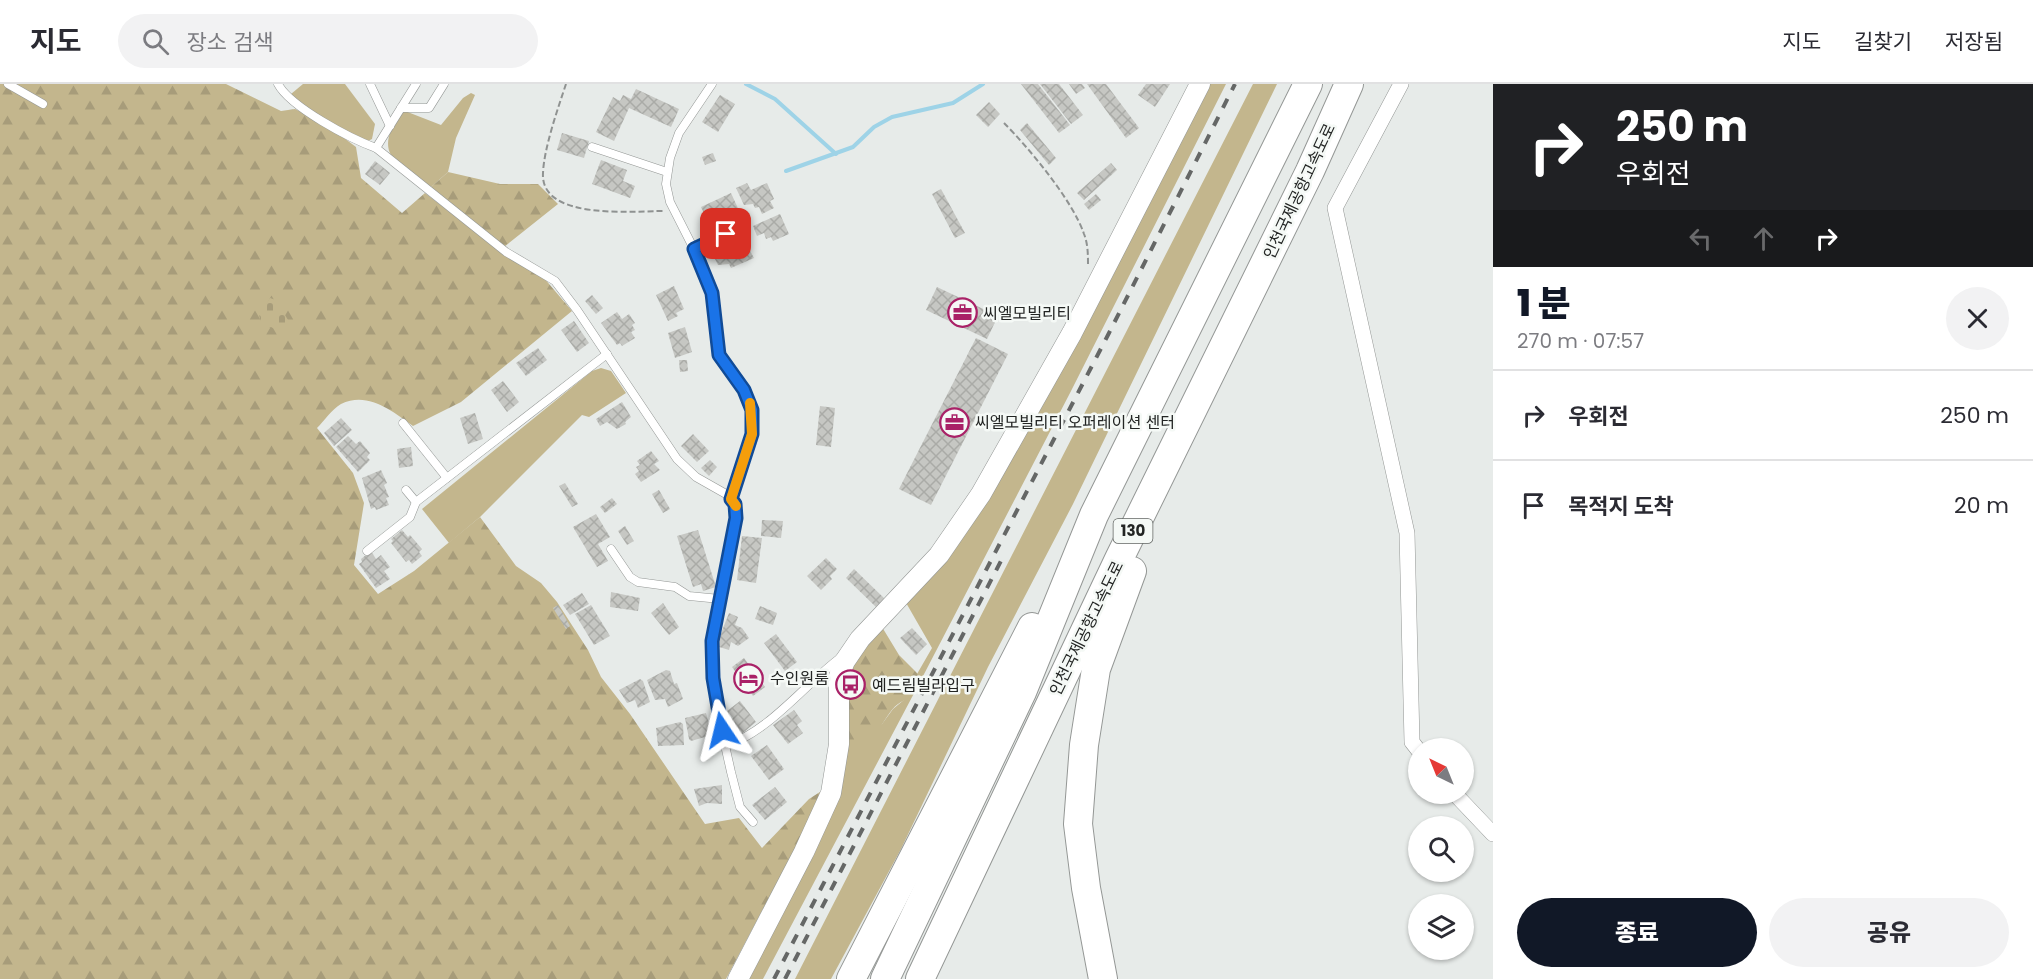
<!DOCTYPE html>
<html lang="ko">
<head>
<meta charset="utf-8">
<style>
  body { margin:0; font-family:Poppins,"Noto Sans KR",sans-serif; background:#f2f2f3; color:#2b2b33; height:100vh; display:flex; flex-direction:column; font-size:22px; white-space:nowrap }
  * { box-sizing:border-box; margin:0 }
  p { font-size:20px; color:#7c7c81 }
  .icon { flex:none; width:33px; height:33px; fill:none; stroke:currentColor; stroke-width:2; stroke-linecap:round; stroke-linejoin:round }
  .map { position:relative; flex:1; overflow:hidden }
  .panel { display:flex; flex-direction:column; background:#fff; width:540px }
  .panel>* { flex:none }
  .top-card { background:#202124; color:#fff; overflow:hidden }
  .needle { width:39px; rotate:317deg }
  .tools { position:absolute; left:1408px; top:654px; display:grid; gap:12px }
  .tools a { display:grid; place-items:center; width:66px; height:66px; border-radius:50%; background:#fff; box-shadow:0 2px 4px #0004; font-size:30px }
  .pin { position:absolute; display:grid; place-items:center; width:51px; height:51px; color:#fff; margin:-26px; border-radius:12px; box-shadow:0 3px 9px #0006 }
  .me { position:absolute; width:66px; margin:-33px; rotate:350deg; stroke-linejoin:round; filter:drop-shadow(0 0 4px #0008) }
  .turn { display:flex; align-items:center; gap:21px; height:126px; padding:0 24px; font-size:27px }
  .turn .icon { width:78px; height:78px; stroke-width:2.5 }
  .turn b { display:block; font-size:42px; line-height:51px }
  .lanes { display:flex; align-items:center; height:57px; padding:0 24px; background:#0003; justify-content:center; gap:30px; direction:ltr }
  .lanes .off { opacity:.35 }
  .round { display:grid; place-items:center; flex:none; width:63px; height:63px; border-radius:32px; background:#f2f2f3 }
  .summary { display:flex; align-items:center; justify-content:space-between; height:102px; padding:0 24px }
  h1 { font-size:36px; font-weight:800; line-height:45px; color:#111827 }
  .cta { display:flex; gap:12px; margin-top:auto; padding:12px 24px }
  .cta a { flex:1; height:69px; border-radius:36px; background:#111827; color:#fff; font-size:24px; font-weight:800; line-height:69px; text-align:center }
  .cta a+a { background:#f2f2f3; color:#2b2b33 }
  ul { padding:0; list-style:none }
  li { display:flex; align-items:center; gap:18px; height:90px; padding:0 24px; border-top:2px solid #e1e1e2 }
  li div { flex:1 }
  li b { display:block; font-size:22px }
  li em { font-style:normal }
  header { display:flex; align-items:center; gap:36px; box-sizing:border-box; height:84px; padding:0 30px; background:#fff; border-bottom:2px solid #e1e1e2 }
  header strong { font-size:28px }
  nav { display:flex; gap:33px; margin-inline-start:auto; font-size:21px }
  .search { width:420px; height:54px; background:#f2f2f3; display:flex; align-items:center; gap:15px; box-sizing:border-box; padding:0 21px; border-radius:33px; color:#7c7c81; font-size:22px }
  main { display:flex; flex:1; min-height:0 }
  .map>svg:first-child { display:block }
</style>
</head>
<body>
<header>
<strong>지도</strong>
<div class="search"><svg class="icon" aria-label="search" viewBox="0 0 24 24"><circle cx="10" cy="10" r="6"/><path d="M15 15l6 6"/></svg>장소 검색</div>
<nav><a>지도</a><a>길찾기</a><a>저장됨</a></nav>
</header>
<main>
<div class="map">
<svg width="1493" height="895" viewBox="0 0 1493 895">
  <defs>
    <pattern id="forest-firs" width="22" height="20" patternUnits="userSpaceOnUse" patternTransform="scale(1.5)"><rect width="22" height="20" fill="#c3b68d"/><path d="M5 1l3.5 6h-7zM16 11l3.5 6h-7z" fill="#a79c7a"/></pattern>
    <pattern id="cemetery-stones" width="16" height="16" patternUnits="userSpaceOnUse" patternTransform="scale(1.5)"><rect width="16" height="16" fill="#c3b68d"/><path d="M2 7V4a2 2 0 0 1 4 0v3zM10 15v-3a2 2 0 0 1 4 0v3z" fill="#a79c7a"/></pattern>
    <pattern id="building-cross-hatch" width="8" height="8" patternUnits="userSpaceOnUse" patternTransform="scale(1.5)"><rect width="8" height="8" fill="#c6c7c3"/><path d="M0 0l8 8M0 8l8-8" fill="none" stroke="#aaaba7"/></pattern>
  </defs>
  <rect width="100%" height="100%" fill="#e7ebe9"/>
  <g fill="#c3b68d">
    <path d="M303,0H345L375,40L372,55L368,57C347,50 306,25 291,10Z"/>
    <polygon points="1205,0 1226,0 1070,309 922,594 917,590 932,564 905,517 951,464"/>
    <polygon points="1253,0 1277,0 1073,420 988,583 901,765 831,895 795,895"/>
    <path d="M471,9L475,11L456,54L448,88L430,104L391,71C383,57 393,37 405,27L441,41L463,14Z"/>
    <polygon points="601,284 611,287 626,309 589,333 582,331 480,433 449,459 422,425 592,287"/>
    <polygon points="905,615 911,615 763,895 746,895 847,666 882,640 893,625"/>
  </g>
  <g fill="url(#forest-firs)">
    <path d="M0,0H226L281,27L295,25L324,39L356,63L361,94L402,129L425,109L510,174L544,194L572,227L461,318L413,342C392,327 368,307 341,320C332,325 324,337 317,344L353,389L364,419L354,481L378,510L414,487L480,433L516,482L541,499L557,518L588,566L601,593L630,630L705,740L739,734L762,764L809,715L823,706L810,736L726,895H0Z"/>
    <polygon points="448,88 500,100 538,100 558,120 504,163 430,104"/>
    <path d="M882,543L899,571L922,594L911,615C890,616 884,644 870,656C864,661 854,663 847,666L849,580Z"/>
  </g>
  <path fill="url(#cemetery-stones)" d="M270,214L276,216L291,241L287,246C274,244 261,245 259,230Z"/>
  <g fill="none" stroke-linecap="round" stroke-linejoin="round">
    <g stroke="#9ed3e7" stroke-width="4">
      <polyline points="746,0 775,15 836,70"/>
      <polyline points="786,87 853,63 874,43 892,33 953,19 983,0"/>
    </g>
  </g>
  <g fill="url(#building-cross-hatch)">
    <polygon points="1021,0 1038,0 1070,41 1059,49"/>
    <polygon points="1040,0 1059,0 1083,31 1071,40"/>
    <polygon points="1069,0 1082,0 1085,4 1076,10"/>
    <polygon points="1087,0 1106,0 1139,44 1126,54"/>
    <polygon points="1146,0 1170,0 1155,23 1138,11"/>
    <polygon points="636,5 679,25 671,43 629,24 614,57 596,48 613,13 620,17 623,11 631,15"/>
    <polygon points="720,11 735,20 718,48 702,38"/>
    <polygon points="989,18 1000,30 988,43 976,31"/>
    <polygon points="1027,39 1056,74 1049,81 1020,46"/>
    <polygon points="562,49 589,57 584,74 557,66"/>
    <polygon points="713,69 716,77 705,81 702,73"/>
    <polygon points="601,76 627,86 623,97 635,102 630,114 592,100"/>
    <polygon points="375,77 390,89 380,101 365,90"/>
    <polygon points="1111,79 1117,86 1084,116 1077,109"/>
    <polygon points="747,99 751,106 767,99 774,115 770,117 774,124 762,130 759,123 755,124 753,120 744,121 736,104"/>
    <polygon points="941,105 965,149 955,154 932,110"/>
    <polygon points="731,109 741,131 719,141 713,129 706,133 701,123"/>
    <polygon points="1096,110 1101,116 1089,126 1084,120"/>
    <polygon points="780,130 789,150 773,157 771,153 766,155 764,149 757,152 753,142"/>
    <polygon points="742,158 745,164 748,163 754,174 731,184 729,180 718,181 713,171"/>
    <polygon points="674,202 684,225 676,229 678,232 668,237 656,211"/>
    <polygon points="937,203 998,232 987,255 926,226"/>
    <polygon points="592,211 603,224 596,230 585,217"/>
    <polygon points="617,228 622,235 629,230 635,239 632,241 635,246 631,248 635,254 622,262 620,259 617,261 601,239"/>
    <polygon points="574,237 589,259 577,268 561,246"/>
    <polygon points="685,243 692,268 675,274 668,249"/>
    <polygon points="976,254 1008,270 931,421 899,405"/>
    <polygon points="538,264 547,276 526,292 516,279"/>
    <polygon points="679,276 687,276 688,287 680,288"/>
    <polygon points="503,297 519,318 507,328 491,306"/>
    <polygon points="622,318 631,333 625,338 626,340 617,345 607,338 600,342 596,335"/>
    <polygon points="820,322 835,324 831,363 816,361"/>
    <polygon points="475,329 483,355 468,360 460,334"/>
    <polygon points="341,334 352,346 334,362 324,349"/>
    <polygon points="693,350 709,367 697,378 681,362"/>
    <polygon points="348,352 356,360 360,357 370,369 367,373 370,376 358,388 336,363"/>
    <polygon points="411,363 413,382 399,384 397,365"/>
    <polygon points="651,367 659,377 654,380 660,386 641,398 635,390 639,387 636,383 640,381 637,377"/>
    <polygon points="710,376 717,383 709,392 701,384"/>
    <polygon points="381,386 387,399 384,401 389,413 386,414 389,421 376,426 375,423 371,425 362,394"/>
    <polygon points="565,399 578,420 572,423 559,402"/>
    <polygon points="659,406 670,425 663,429 652,410"/>
    <polygon points="612,414 617,420 605,429 600,423"/>
    <polygon points="596,430 610,453 598,460 608,477 597,483 573,443"/>
    <polygon points="762,436 783,437 781,454 761,452"/>
    <polygon points="625,442 634,457 627,461 618,447"/>
    <polygon points="402,446 408,453 410,451 422,465 419,468 422,472 412,480 409,476 406,478 391,459 393,457 391,455"/>
    <polygon points="698,446 716,503 703,507 701,500 693,503 677,452"/>
    <polygon points="742,452 762,454 756,499 737,496"/>
    <polygon points="371,467 376,475 381,471 390,483 384,487 390,495 376,504 359,480 362,478 361,475"/>
    <polygon points="826,474 837,485 830,492 832,495 821,506 807,492"/>
    <polygon points="854,485 885,515 877,524 846,494"/>
    <polygon points="611,508 640,514 638,527 610,523"/>
    <polygon points="582,509 589,520 570,531 563,521"/>
    <polygon points="663,519 679,543 669,551 651,529"/>
    <polygon points="558,521 570,542 566,545 553,524"/>
    <polygon points="591,521 610,552 594,561 575,530"/>
    <polygon points="760,522 777,529 773,541 755,535"/>
    <polygon points="729,529 738,533 735,541 742,544 749,554 738,562 731,558 729,566 716,562"/>
    <polygon points="912,544 927,560 916,571 900,554"/>
    <polygon points="776,550 797,578 785,587 764,559"/>
    <polygon points="744,574 765,603 753,612 732,583"/>
    <polygon points="666,586 670,587 674,600 677,599 683,615 668,623 665,615 655,616 647,596"/>
    <polygon points="640,595 643,597 650,618 638,624 635,616 627,619 619,606"/>
    <polygon points="740,617 756,638 739,652 728,638 733,634 727,627"/>
    <polygon points="794,626 802,637 797,641 803,649 788,660 773,641"/>
    <polygon points="706,629 712,651 691,657 689,655 685,634"/>
    <polygon points="680,638 683,640 684,661 658,662 656,644"/>
    <polygon points="767,661 784,685 769,696 751,672"/>
    <polygon points="722,701 722,720 707,719 699,722 694,705"/>
    <polygon points="775,703 787,718 765,736 752,721"/>
  </g>
  <g fill="none" stroke-linecap="round" stroke-linejoin="round">
    <defs>
      <g id="service">
        <polyline points="8,0 43,20"/>
        <path d="M278,0C290,23 351,55 376,64L506,168L555,197L577,226L677,375L696,393L726,410L735,420L736,434L711,568L718,630L731,688L740,723L753,738"/>
        <polyline points="370,0 390,42"/>
        <polyline points="712,0 679,49 670,74 666,100 670,118 701,179 712,209 719,271 744,306 752,326 752,350 731,415"/>
        <polyline points="401,24 429,24 444,0"/>
        <polyline points="592,63 667,88"/>
        <polyline points="376,64 416,0"/>
        <polyline points="694,165 741,143"/>
        <polyline points="403,339 447,394"/>
        <polyline points="406,406 416,418"/>
        <polyline points="611,465 630,493 638,498 675,503 689,512 720,515"/>
        <polyline points="367,467 410,433 416,418 607,270"/>
        <path d="M725,662C770,647 803,602 840,574"/>
      </g>
      <g id="minor">
        <polyline points="1401,0 1335,124 1407,449 1412,658 1419,667"/>
        <polyline points="1455,710 1493,750"/>
      </g>
      <polyline id="tertiary" points="738,895 804,768 831,709 839,660 839,592 845,577 860,555 939,471 981,410 1072,249 1200,0"/>
      <g id="motorway">
        <polyline points="851,895 1032,543"/>
        <polyline points="885,895 1022,608 1094,431 1308,0"/>
        <polyline points="920,895 1119,475 1310,87 1349,0"/>
        <polyline points="1103,895 1086,804 1078,740 1084,661 1096,585 1132,487"/>
      </g>
    </defs>
    <use href="#service" stroke="#949795" stroke-width="9"/>
    <use href="#minor" stroke="#949795" stroke-width="16"/>
    <use href="#tertiary" stroke="#949795" stroke-width="21"/>
    <use href="#motorway" stroke="#949795" stroke-width="30"/>
    <g stroke="#8f9291" stroke-width="2" stroke-dasharray="6 3" stroke-linecap="butt">
      <path d="M566,0C558,24 544,64 543,89C540,137 635,127 663,127"/>
      <path d="M1004,39C1029,64 1073,117 1084,150C1088,160 1088,171 1088,182"/>
    </g>
    <use href="#service" stroke="#fff" stroke-width="8"/>
    <use href="#minor" stroke="#fff" stroke-width="15"/>
    <use href="#tertiary" stroke="#fff" stroke-width="20"/>
    <use href="#motorway" stroke="#fff" stroke-width="28"/>
    <g stroke="#656766" stroke-width="4" stroke-dasharray="10 10" stroke-linecap="butt">
      <polyline points="774,895 1109,249 1235,0"/>
      <polyline points="785,895 1003,473"/>
    </g>
  </g>
  <g fill="none" stroke-linecap="round" stroke-linejoin="round">
    <defs>
      <polyline id="route" points="722,646 713,594 712,557 736,434 735,420 731,415 752,350 752,326 744,306 719,271 712,209 694,165 726,150"/>
    </defs>
    <use href="#route" stroke="#114b97" stroke-width="15"/>
    <use href="#route" stroke="#1a73e8" stroke-width="10"/>
    <polyline stroke="#f59e0b" stroke-width="10" points="736,422 731,415 752,350 750,319"/>
  </g>
  <defs>
    <symbol id="office-ring" viewBox="-11 -11 22 22"><circle r="9.5" fill="#f5f9f6" stroke="#a92167" stroke-width="1.5"/><path d="M-6-3h4V-5.5h4V-3h4V5H-6ZM-1-4.5V-3h2v-1.5ZM-6 0V1H6V0Z" fill="#a92167"/></symbol>
    <symbol id="hotel-ring" viewBox="-11 -11 22 22"><circle r="9.5" fill="#f5f9f6" stroke="#a92167" stroke-width="1.5"/><path d="M-6-4.5h1.5V1H6V5H4.5V3h-9V5H-6ZM-4 0a1.8 1.8 0 1 1 3.6 0ZM.5 0V-2.5h3Q6-2.5 6 0Z" fill="#a92167"/></symbol>
    <symbol id="bus-ring" viewBox="-11 -11 22 22"><circle r="9.5" fill="#f5f9f6" stroke="#a92167" stroke-width="1.5"/><path d="M-5-6H5V4H4V6H2V4H-2V6H-4V4H-5ZM-3.5-4V0h7V-4ZM-3.5 1.2v1.5H-2V1.2ZM2 1.2v1.5H3.5V1.2Z" fill="#a92167"/></symbol>
  </defs>
  <g fill-rule="evenodd">
    <use href="#office-ring" x="946" y="212" width="33" height="33"/>
    <use href="#office-ring" x="938" y="322" width="33" height="33"/>
    <use href="#hotel-ring" x="732" y="578" width="33" height="33"/>
    <use href="#bus-ring" x="834" y="584" width="33" height="33"/>
  </g>
  <g text-anchor="middle" stroke-width="5" stroke-linejoin="round" paint-order="stroke">
    <rect fill="#f5f9f6" stroke="#626563" stroke-width="1.5" x="1113.5" y="435" width="39" height="24" rx="4.5"/>
    <g font-size="15" font-weight="bold" fill="#232524">
      <text x="1133" y="452">130</text>
    </g>
    <g font-size="16" fill="#232524" stroke="#f5f9f6">
      <text transform="translate(1299 107) rotate(-65)" y="6">인천국제공항고속도로</text>
      <text transform="translate(1086 544) rotate(-64)" y="6">인천국제공항고속도로</text>
    </g>
    <g font-size="16" fill="#232524" stroke="#f5f9f6" text-anchor="start">
      <text x="983" y="235">씨엘모빌리티</text>
      <text x="975" y="344">씨엘모빌리티 오퍼레이션 센터</text>
      <text x="770" y="600">수인원룸</text>
      <text x="872" y="607">예드림빌라입구</text>
    </g>
  </g>
</svg>
<div class="tools">
<a><svg class="needle" viewBox="-14 -14 28 28"><path d="M0-13l5 13h-10z" fill="#e53935"/><path d="M0 13l5-13h-10z" fill="#7c7c81"/></svg></a>
<a><svg class="icon" aria-label="search" viewBox="0 0 24 24"><circle cx="10" cy="10" r="6"/><path d="M15 15l6 6"/></svg></a>
<a><svg class="icon" aria-label="layers" viewBox="0 0 24 24"><path d="M12 4l9 5-9 5-9-5zM3 14l9 5 9-5"/></svg></a>
</div>
<div class="pin" style="left:726px;top:150px;background:#d93025"><svg class="icon" aria-label="arrive" viewBox="0 0 24 24"><path d="M6 21V4h12l-3 4 3 4H6"/></svg></div>
<svg class="me" style="left:722px;top:646px" viewBox="-20 -20 40 40"><path d="M0-17L14 15 0 8-14 15z" fill="#1a73e8" stroke="#fff" stroke-width="4"/></svg>
</div>
<section class="panel">
<div class="top-card">
<div class="turn"><svg class="icon" aria-label="right" viewBox="0 0 24 24"><path d="M7 20v-9h11M14 6l5 5-5 5"/></svg><div><b>250 m</b>우회전</div></div>
<div class="lanes"><svg class="icon off" aria-label="left" viewBox="0 0 24 24"><path d="M17 20v-9H6M10 6l-5 5 5 5"/></svg><svg class="icon off" aria-label="ahead" viewBox="0 0 24 24"><path d="M12 20V5M6 11l6-6 6 6"/></svg><svg class="icon" aria-label="right" viewBox="0 0 24 24"><path d="M7 20v-9h11M14 6l5 5-5 5"/></svg></div>
</div>
<div class="summary"><div><h1>1 분</h1><p>270 m · 07:57</p></div><a class="round"><svg class="icon" aria-label="close" viewBox="0 0 24 24"><path d="M6 6l12 12M18 6L6 18"/></svg></a></div>
<ul>
<li><svg class="icon" aria-label="right" viewBox="0 0 24 24"><path d="M7 20v-9h11M14 6l5 5-5 5"/></svg><div><b>우회전</b></div><em>250 m</em></li>
<li><svg class="icon" aria-label="arrive" viewBox="0 0 24 24"><path d="M6 21V4h12l-3 4 3 4H6"/></svg><div><b>목적지 도착</b></div><em>20 m</em></li>
</ul>
<div class="cta"><a>종료</a><a>공유</a></div>
</section>
</main>
</body>
</html>
